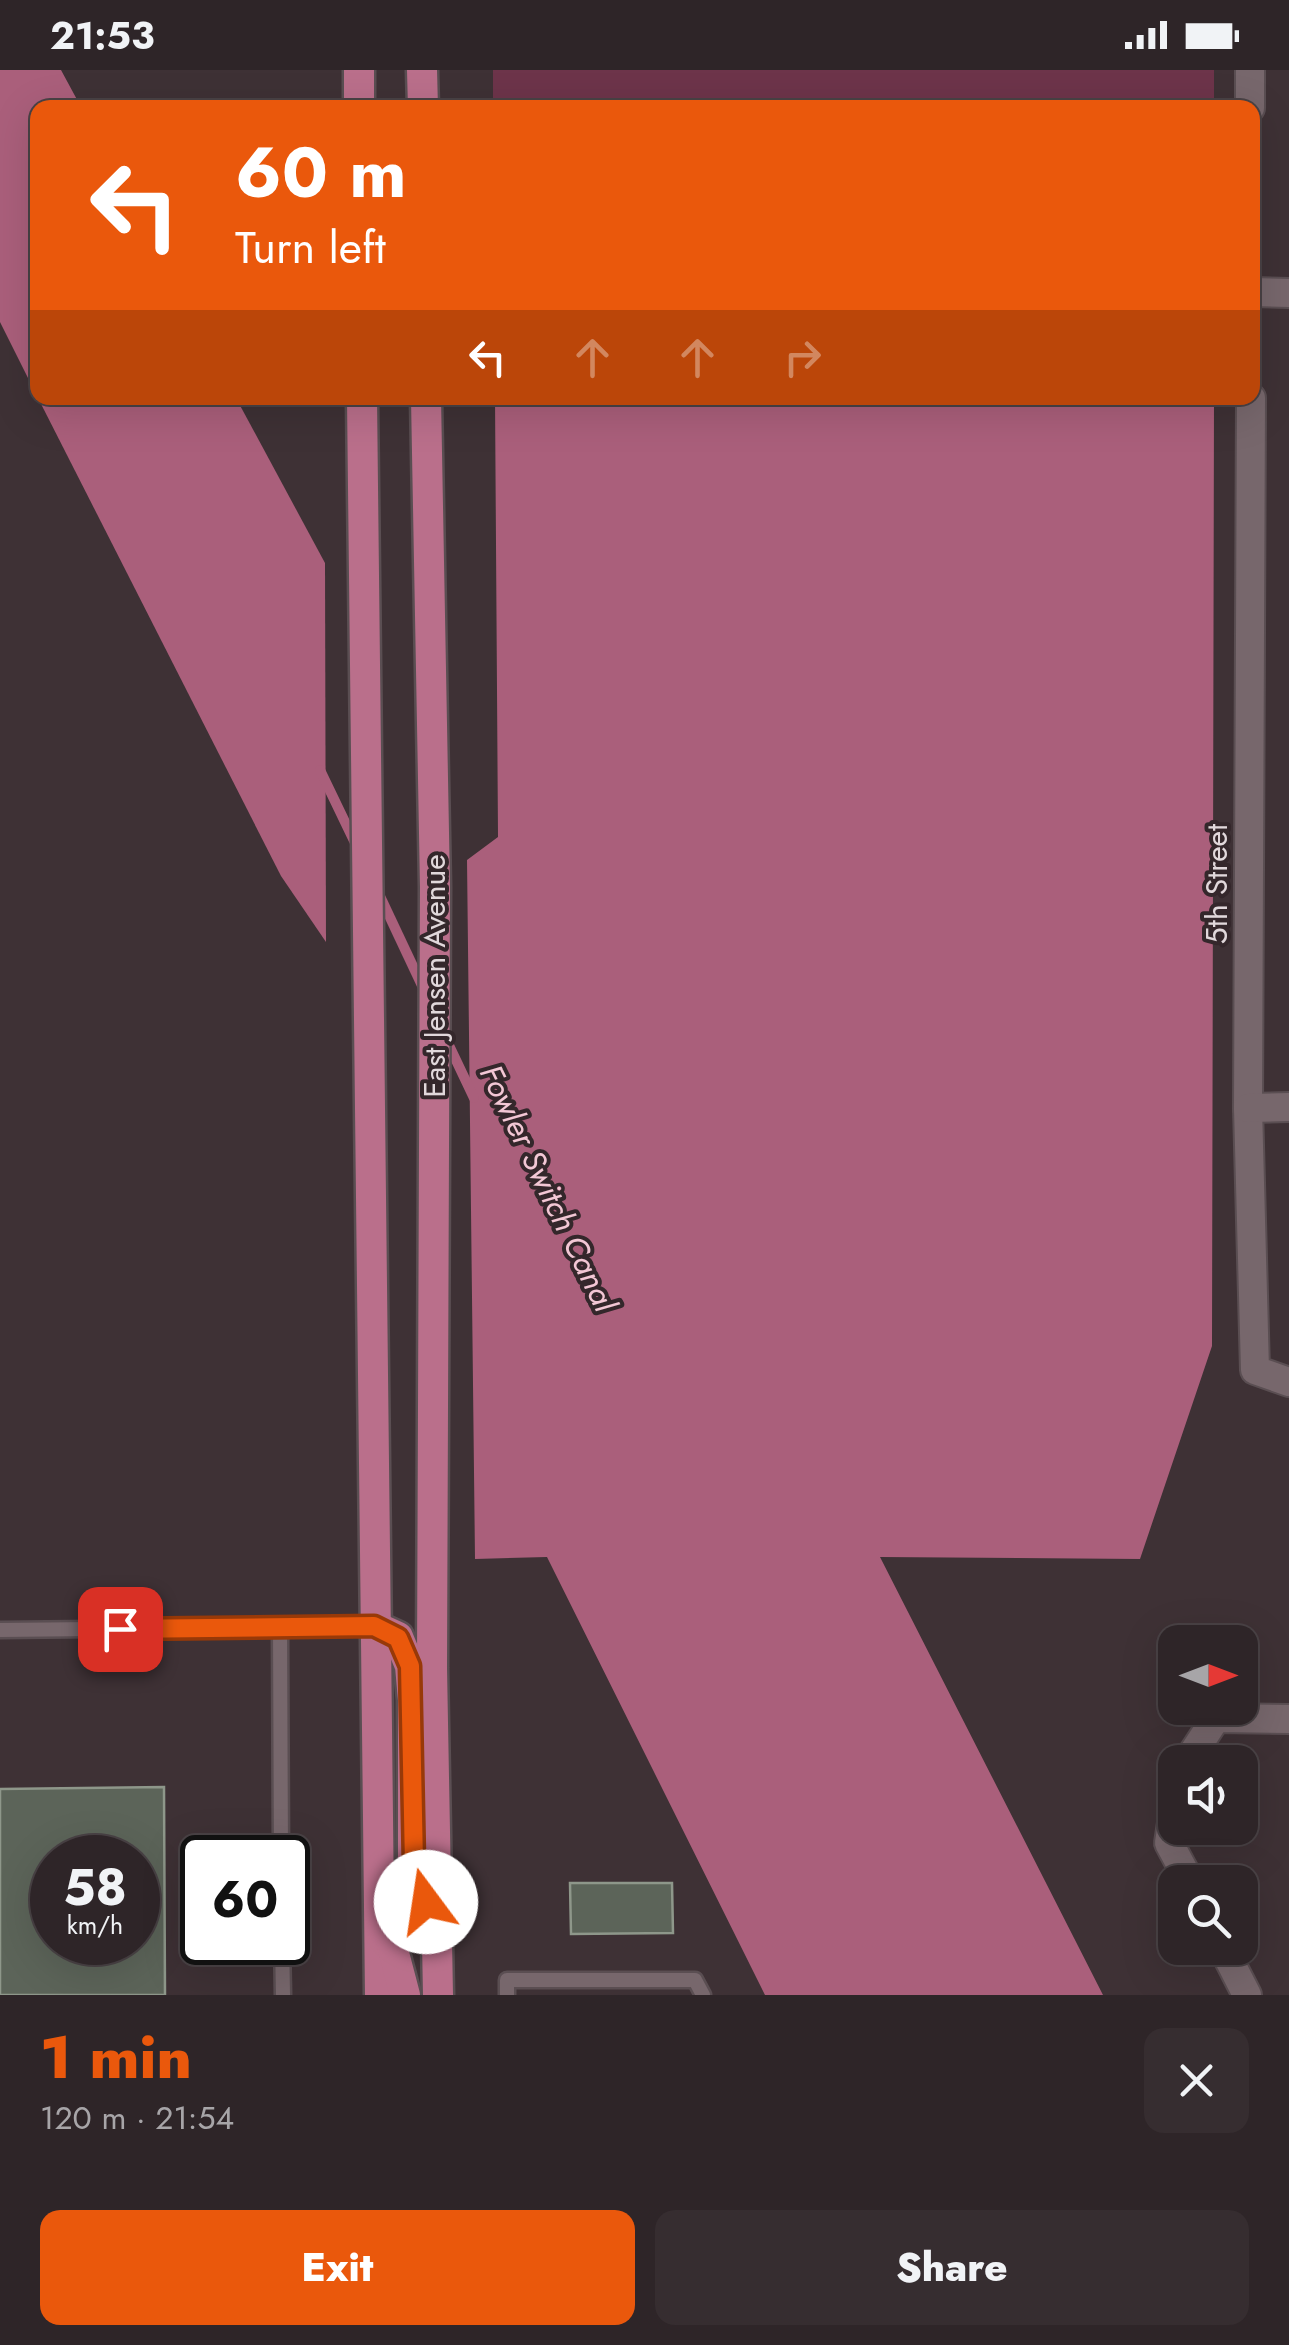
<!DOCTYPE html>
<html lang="en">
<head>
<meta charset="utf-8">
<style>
  body { margin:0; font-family:Jost,sans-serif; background:#362d30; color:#f1f3f6; height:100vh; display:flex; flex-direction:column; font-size:38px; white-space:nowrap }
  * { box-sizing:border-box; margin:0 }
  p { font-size:32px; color:#a7a5a8 }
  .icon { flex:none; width:55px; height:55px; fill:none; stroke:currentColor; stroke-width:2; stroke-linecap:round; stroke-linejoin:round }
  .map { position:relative; height:1925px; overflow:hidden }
  .side { display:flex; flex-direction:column; background:#2e2528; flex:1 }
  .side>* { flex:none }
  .banner { position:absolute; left:30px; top:30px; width:1230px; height:305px; border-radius:20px; box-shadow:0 10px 40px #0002,0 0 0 2px #494245; background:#ea580c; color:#fff; overflow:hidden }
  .needle { width:65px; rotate:90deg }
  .tools { position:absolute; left:1158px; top:1555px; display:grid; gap:20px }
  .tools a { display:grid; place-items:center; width:100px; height:100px; border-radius:20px; background:#2e2528; box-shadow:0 10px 40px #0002,0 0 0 2px #494245; font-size:50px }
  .speed { position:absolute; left:30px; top:1765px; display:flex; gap:20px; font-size:50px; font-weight:700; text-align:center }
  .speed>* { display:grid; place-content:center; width:130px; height:130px; border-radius:50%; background:#2e2528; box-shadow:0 10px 40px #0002,0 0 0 2px #494245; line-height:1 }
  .speed small { font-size:25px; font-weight:400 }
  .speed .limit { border:5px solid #111; border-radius:15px; background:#fff; color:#111 }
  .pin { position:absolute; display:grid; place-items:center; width:85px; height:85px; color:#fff; margin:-42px; border-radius:20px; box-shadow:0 5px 15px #0006 }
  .me { position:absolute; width:110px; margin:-55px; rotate:346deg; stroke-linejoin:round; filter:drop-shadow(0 0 8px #0008) }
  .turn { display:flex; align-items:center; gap:35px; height:210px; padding:0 40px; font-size:45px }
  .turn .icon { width:130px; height:130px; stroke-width:2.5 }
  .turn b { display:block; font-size:70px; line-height:85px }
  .lanes { display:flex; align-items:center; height:95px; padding:0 40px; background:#0003; justify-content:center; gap:50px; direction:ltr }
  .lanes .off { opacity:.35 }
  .round { display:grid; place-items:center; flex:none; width:105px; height:105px; border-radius:20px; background:#362d30 }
  .summary { display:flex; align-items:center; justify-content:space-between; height:170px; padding:0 40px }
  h1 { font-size:60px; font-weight:800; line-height:75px; color:#ea580c }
  .button { display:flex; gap:20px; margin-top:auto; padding:20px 40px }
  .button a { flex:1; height:115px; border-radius:20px; background:#ea580c; color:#fff; font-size:40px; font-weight:800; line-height:115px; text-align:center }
  .button a+a { background:#362d30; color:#f1f3f6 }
  .status { display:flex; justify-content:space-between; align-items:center; height:70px; padding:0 50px; background:#2e2528; direction:ltr }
  .status svg { height:28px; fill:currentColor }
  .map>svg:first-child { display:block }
</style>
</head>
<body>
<div class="status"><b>21:53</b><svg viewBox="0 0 49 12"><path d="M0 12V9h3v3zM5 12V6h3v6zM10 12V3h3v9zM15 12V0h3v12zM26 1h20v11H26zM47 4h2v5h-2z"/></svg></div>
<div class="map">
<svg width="1289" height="1925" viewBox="0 0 1289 1925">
  <rect width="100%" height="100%" fill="#3e3135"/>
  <polygon fill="#6d344a" points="493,0 1214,0 1214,28 493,34"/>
  <g fill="#aa5f7b">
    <polygon points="0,0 61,0 81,37 38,38 37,326 0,252"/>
    <polygon points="1214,28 1214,38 493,37 493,34"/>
    <polygon points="38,328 236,328 325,493 326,872 281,806"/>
    <polygon points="495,328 1214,328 1212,1276 1140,1489 880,1487 1103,1925 765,1925 547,1487 475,1489 467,790 498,767"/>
  </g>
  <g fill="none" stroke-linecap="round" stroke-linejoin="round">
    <g stroke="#aa5f7b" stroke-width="10">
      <polyline points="320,700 358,779"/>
      <polyline points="378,822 426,924"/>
      <polyline points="445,967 474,1028"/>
    </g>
  </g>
  <g fill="#5c6459" stroke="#8e978a" stroke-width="2.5" fill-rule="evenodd">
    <path d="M164,1717L165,1925H0V1719ZM52,1788H138V1872H52Z"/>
    <polygon points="570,1813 672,1813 673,1863 571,1864"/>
  </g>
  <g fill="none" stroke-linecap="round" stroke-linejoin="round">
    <defs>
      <g id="lane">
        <polyline points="280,1557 281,1788"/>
        <polyline points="0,1560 374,1556"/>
        <polyline points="282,1872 283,1925"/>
        <polyline points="507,1925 507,1910 695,1910 703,1925"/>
      </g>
      <g id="street">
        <polyline points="1250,0 1250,38"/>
        <polyline points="1252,222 1289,223"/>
        <polyline points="1251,328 1248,1038 1255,1300 1289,1312"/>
        <polyline points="1248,1038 1289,1037"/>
        <polyline points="1187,1692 1216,1648 1289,1649"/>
        <polyline points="1175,1733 1169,1773 1190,1812"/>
        <polyline points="1223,1878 1247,1925"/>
      </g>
      <g id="primary">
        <polyline points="359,0 359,38"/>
        <polyline points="422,0 423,38"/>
        <polyline points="362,328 380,1925"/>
        <polyline points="426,328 435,817 432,1598 438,1925"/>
        <polyline points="374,1556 398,1567 410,1596 413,1630 413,1794 429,1844"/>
        <polyline points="390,1868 405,1925"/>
      </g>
    </defs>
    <use href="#lane" stroke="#5a4e52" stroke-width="19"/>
    <use href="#street" stroke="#5a4e52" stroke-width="32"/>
    <use href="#primary" stroke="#5a4e52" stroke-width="35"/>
    <use href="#lane" stroke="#77676c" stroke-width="14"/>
    <use href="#street" stroke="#77676c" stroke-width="28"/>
    <use href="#primary" stroke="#ba6f8b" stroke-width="30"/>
  </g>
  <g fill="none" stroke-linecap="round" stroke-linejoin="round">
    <defs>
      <polyline id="route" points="120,1559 374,1556 398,1568 410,1596 414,1794 426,1832"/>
    </defs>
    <use href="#route" stroke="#983908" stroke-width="25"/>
    <use href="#route" stroke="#ea580c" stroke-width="18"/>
  </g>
  <g text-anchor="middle" stroke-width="8" stroke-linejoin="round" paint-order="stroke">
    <g font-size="30" fill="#e1d8db" stroke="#34272b">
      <text transform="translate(1217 814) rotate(-90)" y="10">5th Street</text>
      <text transform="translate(435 906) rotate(-90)" y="10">East Jensen Avenue</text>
    </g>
    <g font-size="32" font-style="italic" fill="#f3c7d5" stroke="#34272b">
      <text transform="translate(548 1118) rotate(64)" y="11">Fowler Switch Canal</text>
    </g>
  </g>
</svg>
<div class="tools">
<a><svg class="needle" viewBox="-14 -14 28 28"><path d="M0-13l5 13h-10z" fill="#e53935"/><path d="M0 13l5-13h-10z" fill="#a7a5a8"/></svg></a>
<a><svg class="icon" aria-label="sound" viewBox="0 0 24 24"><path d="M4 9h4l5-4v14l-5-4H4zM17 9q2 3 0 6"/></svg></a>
<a><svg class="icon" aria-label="search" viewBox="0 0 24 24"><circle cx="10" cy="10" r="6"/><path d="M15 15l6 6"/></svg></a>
</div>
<div class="speed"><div>58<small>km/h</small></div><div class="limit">60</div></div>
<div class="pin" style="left:120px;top:1559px;background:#d93025"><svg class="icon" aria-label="arrive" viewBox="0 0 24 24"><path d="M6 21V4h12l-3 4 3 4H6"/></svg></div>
<svg class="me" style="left:426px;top:1832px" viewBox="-20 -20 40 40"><circle r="19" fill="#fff"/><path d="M0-13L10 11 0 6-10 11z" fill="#ea580c"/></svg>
<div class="banner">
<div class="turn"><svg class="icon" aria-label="left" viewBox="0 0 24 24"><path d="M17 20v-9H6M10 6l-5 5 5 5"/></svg><div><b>60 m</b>Turn left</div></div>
<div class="lanes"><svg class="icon" aria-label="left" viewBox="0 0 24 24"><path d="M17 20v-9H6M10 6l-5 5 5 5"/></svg><svg class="icon off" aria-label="ahead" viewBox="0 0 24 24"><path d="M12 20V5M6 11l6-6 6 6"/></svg><svg class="icon off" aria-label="ahead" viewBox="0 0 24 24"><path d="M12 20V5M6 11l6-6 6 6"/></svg><svg class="icon off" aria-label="right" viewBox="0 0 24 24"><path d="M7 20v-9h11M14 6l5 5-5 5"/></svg></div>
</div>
</div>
<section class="side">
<div class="summary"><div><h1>1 min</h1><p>120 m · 21:54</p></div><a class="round"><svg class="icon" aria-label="close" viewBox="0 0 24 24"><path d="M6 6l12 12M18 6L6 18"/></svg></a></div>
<div class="button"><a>Exit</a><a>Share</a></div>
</section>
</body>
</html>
